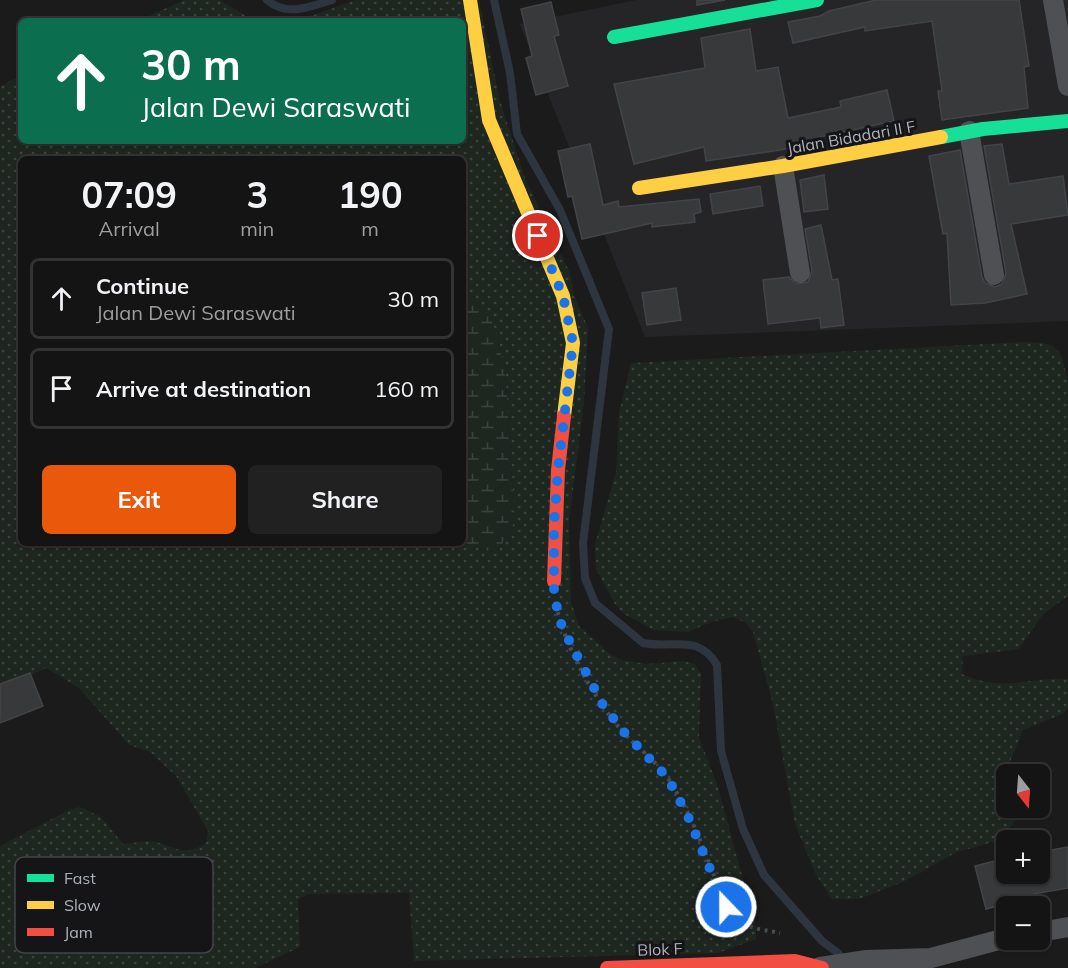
<!DOCTYPE html>
<html lang="en">
<head>
<meta charset="utf-8">
<style>
  body { margin:0; font-family:Mulish,sans-serif; background:#212122; color:#f1f3f6; height:100vh; display:flex; flex-direction:column; font-size:22px; white-space:nowrap }
  * { box-sizing:border-box; margin:0 }
  p { font-size:20px; color:#9d9ea0 }
  .icon { flex:none; width:33px; height:33px; fill:none; stroke:currentColor; stroke-width:2; stroke-linecap:round; stroke-linejoin:round }
  .map { position:relative; flex:1; overflow:hidden }
  .panel { position:absolute; left:18px; top:156px; width:448px; height:390px; display:flex; flex-direction:column; background:#141414; border-radius:9px; box-shadow:0 2px 4px #0004,0 0 0 2px #333334 }
  .panel>* { flex:none }
  .hud { position:absolute; left:18px; top:18px; width:448px; height:126px; border-radius:9px; box-shadow:0 2px 4px #0004,0 0 0 2px #333334; background:#0b6e4f; color:#fff; overflow:hidden }
  .needle { width:39px; rotate:163deg }
  .fabs { position:absolute; left:996px; top:764px; display:grid; gap:12px }
  .fabs a { display:grid; place-items:center; width:54px; height:54px; border-radius:9px; background:#141414; box-shadow:0 2px 4px #0004,0 0 0 2px #333334; font-size:30px }
  .pin { position:absolute; display:grid; place-items:center; width:51px; height:51px; color:#fff; margin:-26px; border:3px solid #fff; border-radius:50%; box-shadow:0 2px 6px #0007 }
  .me { position:absolute; width:66px; margin:-33px; rotate:338deg; stroke-linejoin:round; filter:drop-shadow(0 0 4px #0008) }
  .turn { display:flex; align-items:center; gap:21px; height:126px; padding:0 24px; font-size:27px }
  .turn .icon { width:78px; height:78px; stroke-width:2.5 }
  .turn b { display:block; font-size:42px; line-height:51px }
  .eta { display:flex; justify-content:space-evenly; align-items:center; height:102px; text-align:center }
  .eta b { font-size:36px; font-weight:700; line-height:42px }
  .cta { display:flex; gap:12px; margin-top:auto; padding:12px 24px }
  .cta a { flex:1; height:69px; border-radius:9px; background:#ea580c; color:#fff; font-size:24px; font-weight:700; line-height:69px; text-align:center }
  .cta a+a { background:#212122; color:#f1f3f6 }
  ul { padding:0; list-style:none }
  li { display:flex; align-items:center; gap:18px; height:81px; margin:0 12px 9px; padding:0 12px; border:3px solid #333334; border-radius:9px }
  li div { flex:1 }
  li b { display:block; font-size:22px }
  li em { font-style:normal }
  .map>svg:first-child { display:block }
</style>
</head>
<body>
<div class="map">
<svg width="1068" height="968" viewBox="0 0 1068 968">
  <defs>
    <pattern id="grass-dots" width="8" height="8" patternUnits="userSpaceOnUse" patternTransform="scale(1.5)"><rect width="8" height="8" fill="#1e2620"/><path d="M2 2h.1M6 6h.1" fill="none" stroke="#3c433e" stroke-width="1.8" stroke-linecap="round"/></pattern>
    <pattern id="wetland-marsh" width="20" height="14" patternUnits="userSpaceOnUse" patternTransform="scale(1.5)"><rect width="20" height="14" fill="#1e2620"/><path d="M1 5h8M5 5V1M11 12h8M15 12V8" fill="none" stroke="#3c433e"/></pattern>
  </defs>
  <rect width="100%" height="100%" fill="#1b1b1b"/>
  <polygon fill="#252528" points="636,0 1068,0 1068,321 645,337 520,24"/>
  <g fill="url(#grass-dots)" fill-rule="evenodd">
    <polygon points="184,0 220,0 246,16 265,21 138,21"/>
    <path d="M355,0H479L500,101L525,178L570,273L574,295L588,328L584,402L569,522L571,602L579,626L610,654L622,660L647,664L683,661L695,664L701,674L699,737L718,787L756,927V939L718,953L414,961L409,893L308,894L298,900L300,947L255,968H0V846L69,810L80,807L101,817L123,844C131,844 140,841 147,841C172,842 180,860 206,843L208,831L176,776L150,752L129,745L79,688L46,668L0,689V87L21,75V141H464V21H284L300,20ZM21,159H464V302L471,298L498,336L506,382L515,521L497,553L460,543H21Z"/>
    <path d="M1022,342C1059,342 1061,347 1068,383V596L1043,614L1019,649L963,656L962,674C1005,693 1026,677 1068,679V708L1063,714L1023,730L1011,759V774H1006V807H1022L1020,815L1000,840L957,852L903,882L859,899H832L816,875L795,824L773,704L753,632L746,623L734,617L711,622L688,632L654,630L624,614L616,606L596,569L595,544L616,472L619,413L631,363Z"/>
  </g>
  <polygon fill="url(#wetland-marsh)" points="471,298 488,313 498,336 506,382 515,521 497,553 460,543 464,543 464,302"/>
  <g fill="none" stroke-linecap="round" stroke-linejoin="round">
    <g stroke="#2d363e" stroke-width="8">
      <path d="M267,0C287,17 309,7 332,0"/>
      <path d="M494,0L510,73L517,134L560,210L609,329L583,543L585,578L595,603L643,643C674,649 698,633 717,665L721,751L743,829L764,875L822,941L838,953L845,962"/>
    </g>
  </g>
  <g fill="#38393b" stroke="#434447" stroke-width="1.5">
    <polygon points="697,0 725,0 697,5"/>
    <polygon points="876,0 1019,0 1029,66 1024,67 1028,108 942,120 938,91 942,91 932,21 865,31 865,27 793,43 788,22 820,16 829,11"/>
    <polygon points="551,2 559,35 554,36 568,86 536,95 526,58 532,56 521,9"/>
    <polygon points="750,29 756,71 778,67 788,118 841,107 840,101 887,90 894,121 819,137 820,142 780,150 706,161 704,147 634,164 614,84 705,68 701,38"/>
    <polygon points="590,144 603,205 618,201 619,207 699,199 701,212 694,214 695,222 652,227 652,223 582,239 572,196 568,197 558,151"/>
    <polygon points="1002,144 1009,184 1063,176 1068,215 1011,224 1027,294 985,303 951,305 947,233 943,234 929,156 960,150 982,277 985,283 995,287 1002,284 1006,273 984,146"/>
    <polygon points="824,175 828,209 804,212 800,180"/>
    <polygon points="760,186 763,206 713,214 710,194"/>
    <polygon points="821,225 832,280 838,279 844,325 821,328 820,318 768,324 763,280 789,277 796,284 808,282 812,271 805,229"/>
    <polygon points="676,288 681,320 647,325 642,293"/>
    <polygon points="30,673 43,706 0,723 0,684"/>
    <polygon points="1068,847 1068,888 1016,897 1017,901 986,909 975,866 1006,858 1006,873 1040,873 1040,852"/>
  </g>
  <g fill="none" stroke-linecap="round" stroke-linejoin="round">
    <path stroke="#4b4c4f" stroke-width="4" stroke-dasharray="3 4.5" stroke-linecap="butt" d="M556,605C566,649 593,697 622,731C636,747 655,760 667,777C694,816 709,864 726,907C742,929 755,928 780,933"/>
    <g stroke="#4f5054" stroke-width="20">
      <polyline points="1053,0 1068,86"/>
      <polyline points="969,131 994,275"/>
      <polyline points="783,166 800,273"/>
      <polyline points="1040,932 1068,927"/>
      <polyline points="820,967 867,960 931,958 1006,938"/>
    </g>
    <g stroke="#16e098" stroke-width="14">
      <polyline points="614,37 817,0"/>
      <polyline points="941,137 983,129 1068,121"/>
    </g>
    <g stroke="#ffcf43" stroke-width="14">
      <polyline points="470,0 489,120 563,296 573,343 564,416"/>
      <polyline points="639,188 783,166 941,137"/>
    </g>
    <g stroke="#f24e42" stroke-width="14">
      <polyline points="554,581 558,470 564,416"/>
      <polyline points="607,968 795,961 822,968"/>
    </g>
  </g>
  <g fill="none" stroke-linecap="round" stroke-linejoin="round">
    <polyline stroke="#1a73e8" stroke-width="10" stroke-dasharray="0 18" points="538,236 563,296 573,343 558,470 554,526 554,596 562,627 603,705 623,731 667,777 687,814 726,907"/>
  </g>
  <g text-anchor="middle" stroke-width="6" stroke-linejoin="round" paint-order="stroke">
    <g font-size="16" fill="#acb1bc" stroke="#151517">
      <text transform="translate(851 137) rotate(-10)" y="6">Jalan Bidadari II F</text>
      <text transform="translate(660 949) rotate(-2)" y="6">Blok F</text>
    </g>
  </g>
  <rect x="15" y="857" width="198" height="96" rx="9" fill="#151517" stroke="#424449" stroke-width="1.5"/>
  <rect x="27" y="874" width="27" height="8" fill="#16e098"/>
  <rect x="27" y="901" width="27" height="8" fill="#ffcf43"/>
  <rect x="27" y="928" width="27" height="8" fill="#f24e42"/>
  <g font-size="16" fill="#acb1bc">
    <text x="64" y="884">Fast</text>
    <text x="64" y="911">Slow</text>
    <text x="64" y="938">Jam</text>
  </g>
</svg>
<div class="fabs">
<a><svg class="needle" viewBox="-14 -14 28 28"><path d="M0-13l5 13h-10z" fill="#e53935"/><path d="M0 13l5-13h-10z" fill="#9d9ea0"/></svg></a>
<a>+</a>
<a>−</a>
</div>
<div class="pin" style="left:538px;top:236px;background:#d93025"><svg class="icon" aria-label="arrive" viewBox="0 0 24 24"><path d="M6 21V4h12l-3 4 3 4H6"/></svg></div>
<svg class="me" style="left:726px;top:907px" viewBox="-20 -20 40 40"><circle r="17" fill="#1a73e8" stroke="#fff" stroke-width="3"/><path d="M0-11L8 9 0 5-8 9z" fill="#fff"/></svg>
<div class="hud">
<div class="turn"><svg class="icon" aria-label="ahead" viewBox="0 0 24 24"><path d="M12 20V5M6 11l6-6 6 6"/></svg><div><b>30 m</b>Jalan Dewi Saraswati</div></div>
</div>
<section class="panel">
<div class="eta">
<div><b>07:09</b><p>Arrival</p></div>
<div><b>3</b><p>min</p></div>
<div><b>190</b><p>m</p></div>
</div>
<ul>
<li><svg class="icon" aria-label="ahead" viewBox="0 0 24 24"><path d="M12 20V5M6 11l6-6 6 6"/></svg><div><b>Continue</b><p>Jalan Dewi Saraswati</p></div><em>30 m</em></li>
<li><svg class="icon" aria-label="arrive" viewBox="0 0 24 24"><path d="M6 21V4h12l-3 4 3 4H6"/></svg><div><b>Arrive at destination</b></div><em>160 m</em></li>
</ul>
<div class="cta"><a>Exit</a><a>Share</a></div>
</section>
</div>
</body>
</html>
